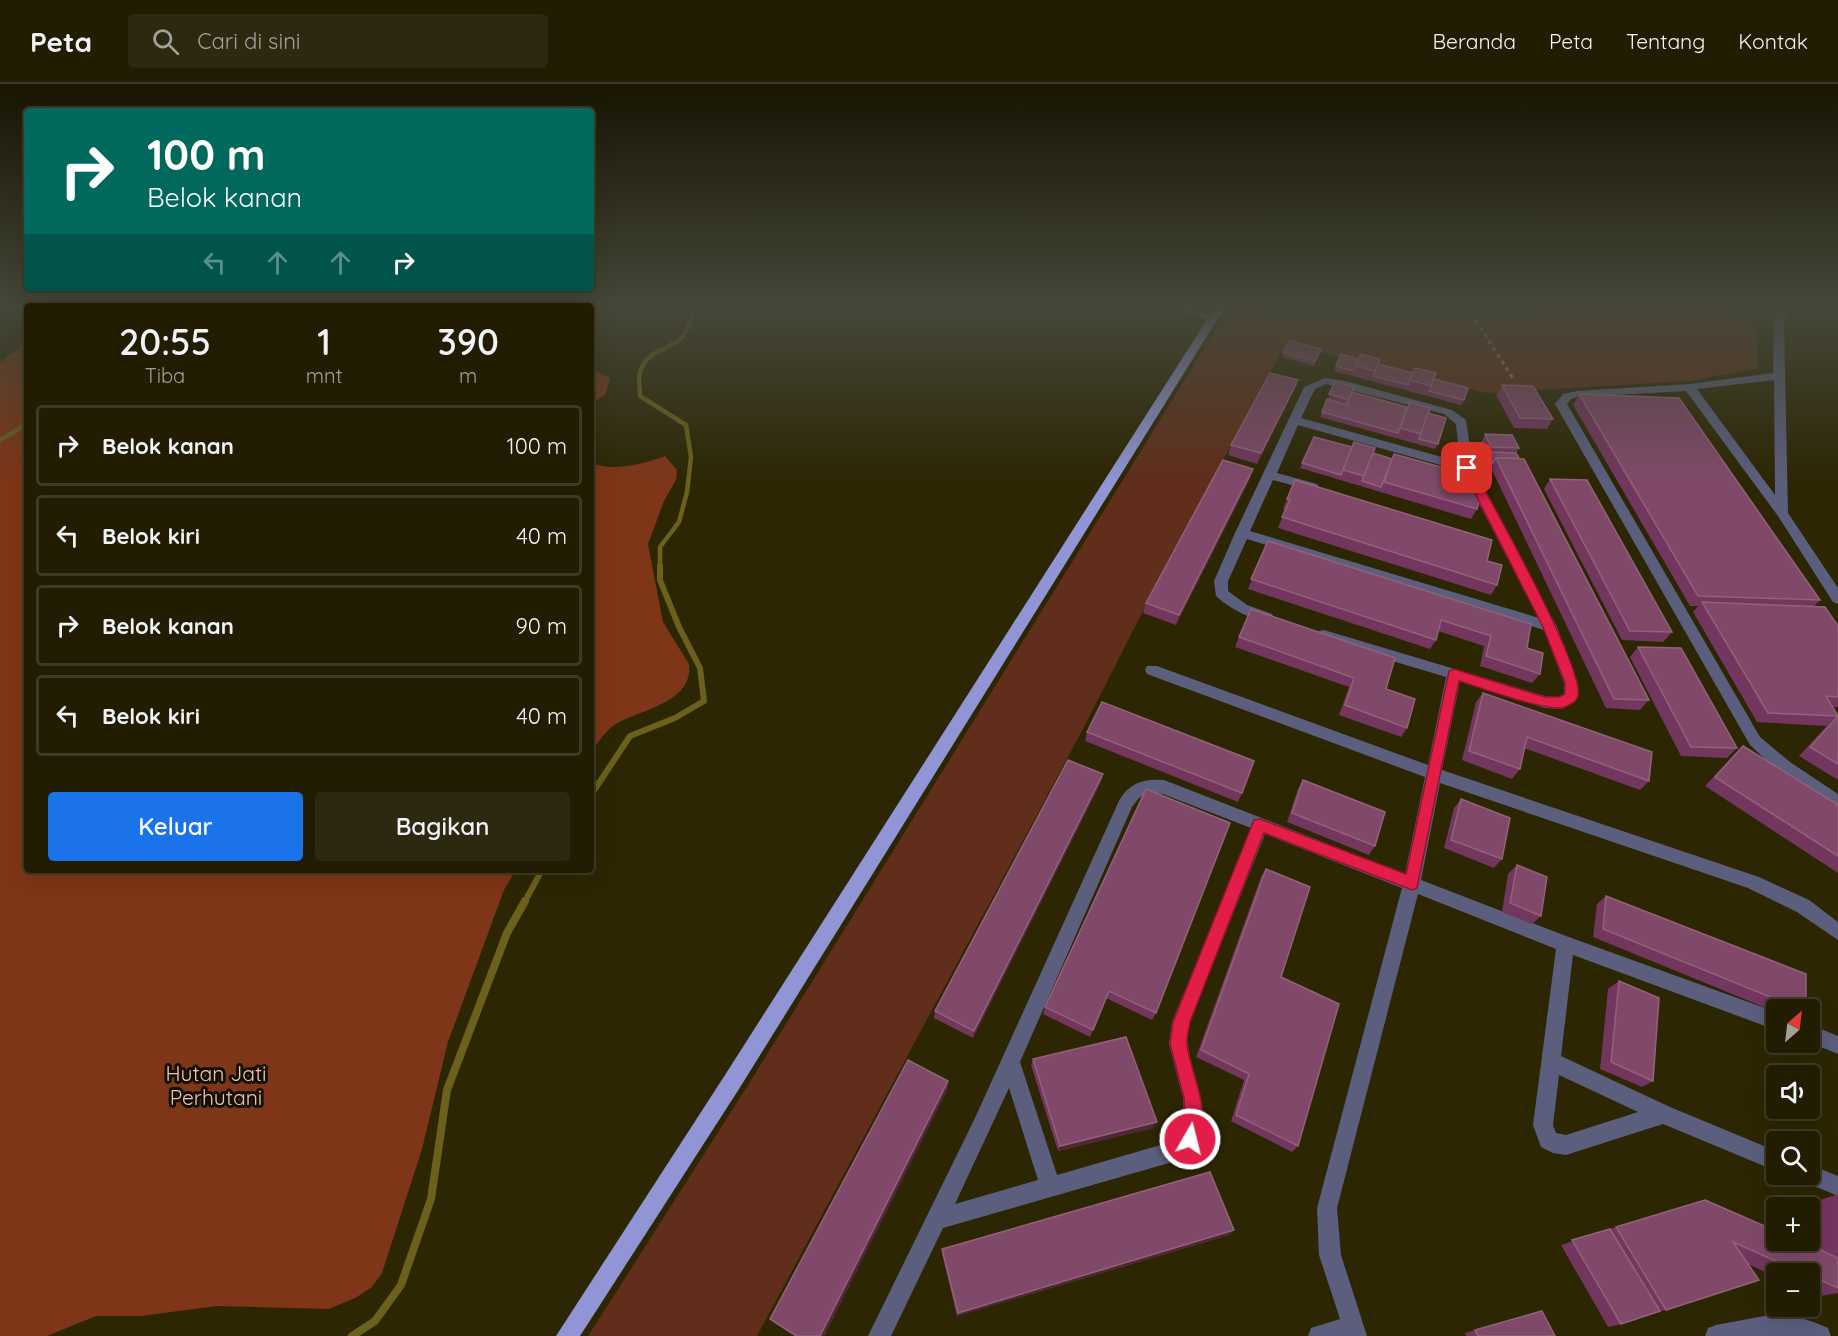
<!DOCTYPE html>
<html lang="id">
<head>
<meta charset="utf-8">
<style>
  body { margin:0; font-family:Quicksand,sans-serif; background:#2d2911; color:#f1f3f6; height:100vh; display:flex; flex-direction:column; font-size:22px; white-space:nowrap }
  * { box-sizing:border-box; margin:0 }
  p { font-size:20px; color:#a2a199 }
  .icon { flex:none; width:33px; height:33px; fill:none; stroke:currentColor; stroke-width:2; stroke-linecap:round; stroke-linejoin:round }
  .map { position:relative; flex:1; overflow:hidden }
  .details { position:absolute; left:24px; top:219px; width:570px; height:570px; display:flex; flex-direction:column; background:#211c02; border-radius:6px; box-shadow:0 6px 24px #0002,0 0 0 2px #3e3a24 }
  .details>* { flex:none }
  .guide { position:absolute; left:24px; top:24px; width:570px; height:183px; border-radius:6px; box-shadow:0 6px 24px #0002,0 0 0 2px #3e3a24; background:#00695c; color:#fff; overflow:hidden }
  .needle { width:39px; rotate:28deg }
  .buttons { position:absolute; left:1766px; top:915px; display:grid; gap:12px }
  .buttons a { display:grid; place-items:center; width:54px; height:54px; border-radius:6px; background:#211c02; box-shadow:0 6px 24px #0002,0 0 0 2px #3e3a24; font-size:30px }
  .pin { position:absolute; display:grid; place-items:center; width:51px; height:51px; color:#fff; margin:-26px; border-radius:12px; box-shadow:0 3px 9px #0006 }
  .me { position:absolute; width:66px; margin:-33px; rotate:8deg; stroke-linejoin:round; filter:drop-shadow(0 0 4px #0008) }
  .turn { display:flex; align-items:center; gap:21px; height:126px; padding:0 24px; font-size:27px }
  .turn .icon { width:78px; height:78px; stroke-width:2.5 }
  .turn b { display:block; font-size:42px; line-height:51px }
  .lanes { display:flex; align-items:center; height:57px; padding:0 24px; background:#0003; justify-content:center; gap:30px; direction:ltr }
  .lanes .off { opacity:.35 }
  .eta { display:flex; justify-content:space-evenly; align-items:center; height:102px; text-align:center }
  .eta b { font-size:36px; font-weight:600; line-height:42px }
  .cta { display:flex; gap:12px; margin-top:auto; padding:12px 24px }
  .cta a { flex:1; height:69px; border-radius:6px; background:#1a73e8; color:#fff; font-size:24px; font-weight:600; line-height:69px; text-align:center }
  .cta a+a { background:#2d2911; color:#f1f3f6 }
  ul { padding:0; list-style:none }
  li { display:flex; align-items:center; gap:18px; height:81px; margin:0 12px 9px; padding:0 12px; border:3px solid #3e3a24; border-radius:6px }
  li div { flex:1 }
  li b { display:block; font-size:22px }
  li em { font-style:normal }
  header { display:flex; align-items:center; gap:36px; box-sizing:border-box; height:84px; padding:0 30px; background:#211c02; border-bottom:2px solid #3e3a24 }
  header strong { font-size:28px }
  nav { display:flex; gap:33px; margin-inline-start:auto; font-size:21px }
  .search { width:420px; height:54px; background:#2d2911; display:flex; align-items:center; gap:15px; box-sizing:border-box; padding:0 21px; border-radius:6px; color:#a2a199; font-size:22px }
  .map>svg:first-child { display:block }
</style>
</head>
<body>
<header>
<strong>Peta</strong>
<div class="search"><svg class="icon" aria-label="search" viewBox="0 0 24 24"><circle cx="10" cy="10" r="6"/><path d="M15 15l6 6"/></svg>Cari di sini</div>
<nav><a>Beranda</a><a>Peta</a><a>Tentang</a><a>Kontak</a></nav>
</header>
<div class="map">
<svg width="1838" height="1252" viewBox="0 0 1838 1252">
  <rect width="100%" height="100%" fill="#2c2603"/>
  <polygon fill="#602e1b" points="1230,223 1734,223 1756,246 1758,284 1691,297 1487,309 1286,260 1173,468 1084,643 757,1252 588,1252 745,1006"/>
  <g fill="#7f3517">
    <polygon points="27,258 27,786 516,786 504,806 448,958 422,1065 382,1189 372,1203 357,1213 329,1225 217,1222 141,1232 96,1232 47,1252 0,1252 0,278"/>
    <polygon points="591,285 610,294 605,311 591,319"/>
    <path d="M665,372L677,386L676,396L664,417L648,460L663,538L689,580C694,619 639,626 616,640C605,647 598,659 591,668V379C614,388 643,380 665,372Z"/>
  </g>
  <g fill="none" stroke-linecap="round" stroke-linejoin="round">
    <g stroke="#6c611a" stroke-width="4.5">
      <polyline points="0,356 27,340"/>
      <path d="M660,483V463L679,438L687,408L691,373L686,341L640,312C640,304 638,295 640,288C651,255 685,274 692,229L680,223"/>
    </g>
    <g stroke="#6c611a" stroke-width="6">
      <polyline points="591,711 630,652 675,634 704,617 700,584 679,543 660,496 660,482"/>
      <polyline points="524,819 542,786"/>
    </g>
    <polyline stroke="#6c611a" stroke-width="8" points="352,1252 375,1237 401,1201 431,1115 447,1006 507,849 525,817"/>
    <polyline stroke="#8f8a68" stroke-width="3" stroke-dasharray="4 4" stroke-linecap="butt" points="1467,223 1514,296"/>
    <g fill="#5b5e7d" fill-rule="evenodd">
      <polygon points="1168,223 1184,223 1217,234 1212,237"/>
      <path d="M1779,223H1789L1784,239L1788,429L1838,504V520L1833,518L1778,432L1686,307L1577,313L1571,315L1567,320L1760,653L1790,678L1838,710V725L1778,687L1750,661L1555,320L1563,310L1577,307L1689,300L1773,289L1774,239ZM1774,296L1775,411L1697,305Z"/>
      <path d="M1325,294L1345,297L1452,326L1466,336L1473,384L1557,543L1578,599L1576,616L1562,625L1545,624L1460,597L1442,686L1759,793L1809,816L1838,838V856L1797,828L1748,804L1440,699L1421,796L1566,852L1776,928V946L1573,871L1561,972L1670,1023L1776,1067V1087L1663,1040L1566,1071L1553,1069L1541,1063L1533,1041L1556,865L1418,810L1337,1124L1341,1171L1367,1252H1308L1311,1244L1340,1235L1319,1171L1317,1124L1402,804L1265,750L1190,938C1189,945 1187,954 1188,961C1193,999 1213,1023 1197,1062L1176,1077L943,1144L891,1252H868L975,1034L1118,719C1127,700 1143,694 1164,696L1405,790L1425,693L1147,590L1145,586L1147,582H1157L1428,681L1446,593L1319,555L1317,551L1319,547L1324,546L1545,612L1559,613L1564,610V599L1544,546L1247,455L1228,497V507L1247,521L1272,530L1274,534L1267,539C1248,533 1231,526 1216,512L1214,497L1235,449L1304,303ZM1326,300L1444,330L1456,340L1460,378L1301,334L1315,305ZM1298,341L1462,387L1539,534L1250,447L1273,396L1313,407L1319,403L1317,400L1277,389ZM1147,709L1163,710L1251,744L1172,938L1169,960L1183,1014L1184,1035L1181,1049L1171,1058L1057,1091L1020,978L1132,723L1139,714ZM1559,991L1638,1028L1566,1051L1556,1049L1553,1041ZM1009,1004L1038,1096L955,1120Z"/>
      <polygon points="1809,940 1838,952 1838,970 1809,958"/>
      <polygon points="1809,1080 1838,1092 1838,1112 1802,1097 1799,1090 1809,1090"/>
      <path d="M1769,1231C1791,1230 1808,1235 1828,1244L1831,1252H1705L1708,1244L1716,1241Z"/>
    </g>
    <polygon fill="#9195d6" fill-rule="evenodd" points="1215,223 1225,223 739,1005 580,1252 556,1252 725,991"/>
  </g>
  <g fill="#73365f">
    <polygon points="1283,268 1319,270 1314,282 1282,273"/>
    <polygon points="1378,280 1434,295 1464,316 1461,321 1334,287 1336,282"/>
    <polygon points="1298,296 1294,306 1257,380 1228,371 1231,361"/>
    <polygon points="1335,298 1352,308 1428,329 1438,360 1435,365 1320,333"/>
    <polygon points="1502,301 1553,335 1547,345 1514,344 1496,311"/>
    <polygon points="1579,310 1820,516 1814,522 1838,542 1838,623 1832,623 1838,632 1827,642 1757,638 1693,528 1698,522 1690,522 1573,321"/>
    <polygon points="1485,350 1519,364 1516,369 1649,616 1640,626 1606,624 1480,361"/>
    <polygon points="1314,353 1373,369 1454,403 1477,425 1471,435 1300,384"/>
    <polygon points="1250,395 1176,541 1143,529 1146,519"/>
    <polygon points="1550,395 1672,548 1663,558 1622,556 1544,405"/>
    <polygon points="1287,415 1487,477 1497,501 1491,511 1278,444 1285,426 1283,425"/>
    <polygon points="1268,457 1527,564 1540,590 1532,599 1480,582 1484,562 1438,547 1436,556 1430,565 1248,505"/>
    <polygon points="1239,553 1386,605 1407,644 1401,653 1339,631 1349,603 1235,563"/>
    <polygon points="1638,563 1737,664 1727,674 1681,672 1630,573"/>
    <polygon points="1483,609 1649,697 1640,706 1524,664 1520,685 1512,695 1462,676 1476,618"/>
    <polygon points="1837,633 1838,634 1838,696 1799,672 1826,643"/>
    <polygon points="1087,648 1242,709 1238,718 1085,657"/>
    <polygon points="1743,662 1838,721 1838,789 1705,702 1733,672"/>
    <polygon points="1103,690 1100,700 973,954 934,934 935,927"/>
    <polygon points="1303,696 1375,762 1369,771 1287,738 1298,705"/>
    <polygon points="1146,705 1156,929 1152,936 1106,914 1090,953 1043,930 1045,923"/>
    <polygon points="1461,715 1502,775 1494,784 1444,764 1454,724"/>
    <polygon points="1517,781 1541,832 1532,840 1502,828 1508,790"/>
    <polygon points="1266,785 1281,893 1298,1062 1292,1068 1231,1037 1244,996 1196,973 1261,793"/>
    <polygon points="1606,812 1806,926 1776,926 1776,928 1593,853 1597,820"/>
    <polygon points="1619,897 1653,997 1642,1003 1600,985 1608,905"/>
    <polygon points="1033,975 1153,1044 1058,1067 1031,981"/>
    <polygon points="948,1004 824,1252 794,1252 773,1238 770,1235"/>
    <polygon points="1838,1110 1838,1209 1820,1212 1809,1207 1809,1190 1776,1190 1776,1193 1748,1180 1759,1196 1621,1240 1608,1243 1561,1161 1616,1143 1818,1165 1817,1117"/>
    <polygon points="1229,1151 957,1232 942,1169 942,1165"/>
    <polygon points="1475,1246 1555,1252 1466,1252 1465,1249"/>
  </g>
  <g fill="#512735">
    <polygon points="1298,296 1294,306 1257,380 1261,369"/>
    <polygon points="1253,385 1250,395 1176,541 1179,531"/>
    <polygon points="1103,690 1100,700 973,954 974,947"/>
    <polygon points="948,997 948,1004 824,1252 820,1252"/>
    <polygon points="1157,1038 1153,1044 1058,1067 1060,1062"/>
    <polygon points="1234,1146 1229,1151 957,1232 958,1229"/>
  </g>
  <g fill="#80496a" stroke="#926279" stroke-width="1.5">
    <polygon points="1289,257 1321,265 1315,277 1283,268"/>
    <polygon points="1341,270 1358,275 1354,287 1336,282"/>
    <polygon points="1361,270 1380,275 1375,287 1356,282"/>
    <polygon points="1378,280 1413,289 1408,301 1373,292"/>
    <polygon points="1415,284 1436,289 1431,302 1410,296"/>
    <polygon points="1270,289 1298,296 1261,369 1231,361"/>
    <polygon points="1434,295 1468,304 1464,316 1429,307"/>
    <polygon points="1335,298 1354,303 1349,316 1329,310"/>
    <polygon points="1502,301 1533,302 1553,335 1520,334"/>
    <polygon points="1352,308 1407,323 1398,349 1322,328 1327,315 1347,321"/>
    <polygon points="1579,310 1679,314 1820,516 1698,512"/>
    <polygon points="1410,318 1430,324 1421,350 1400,344"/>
    <polygon points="1428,329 1446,334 1438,360 1419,355"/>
    <polygon points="1485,350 1512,351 1519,364 1491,363"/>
    <polygon points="1314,353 1352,363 1341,391 1302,379"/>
    <polygon points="1354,358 1375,364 1364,392 1343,386"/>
    <polygon points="1488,368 1516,369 1519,374 1496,374 1493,379"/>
    <polygon points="1373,369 1392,375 1381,403 1362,397"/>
    <polygon points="1394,370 1459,388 1454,403 1481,410 1477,425 1384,398"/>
    <polygon points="1496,374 1524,375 1649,616 1614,615"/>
    <polygon points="1223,376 1253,385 1179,531 1146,519"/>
    <polygon points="1550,395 1587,396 1672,548 1630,547"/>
    <polygon points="1295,396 1492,456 1487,477 1502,481 1497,501 1282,433 1290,416 1287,415"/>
    <polygon points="1268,457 1531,540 1527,564 1543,569 1540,590 1486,572 1491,552 1441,536 1436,556 1251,495"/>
    <polygon points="1702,518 1825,523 1838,542 1838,613 1826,612 1838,632 1768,629"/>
    <polygon points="1251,525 1395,574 1386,605 1415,615 1407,644 1345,621 1354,594 1239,553"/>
    <polygon points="1638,563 1681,564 1737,664 1691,663"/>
    <polygon points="1483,609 1652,668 1649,697 1527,653 1520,685 1469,667"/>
    <polygon points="1102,618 1254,677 1242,709 1087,648"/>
    <polygon points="1837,633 1838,634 1838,680 1810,663"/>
    <polygon points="1743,662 1838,721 1838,772 1715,693"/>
    <polygon points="1068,676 1103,690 974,947 935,927"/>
    <polygon points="1303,696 1385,728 1375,762 1292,729"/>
    <polygon points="1146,705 1230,739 1156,929 1109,907 1093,946 1045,923"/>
    <polygon points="1461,715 1510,734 1502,775 1451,756"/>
    <polygon points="1517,781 1547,793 1541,832 1510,819"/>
    <polygon points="1266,785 1310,803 1281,893 1339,920 1298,1062 1236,1031 1249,990 1201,966"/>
    <polygon points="1606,812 1806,890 1806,926 1802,926 1603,845"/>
    <polygon points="1619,897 1659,914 1653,997 1611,978"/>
    <polygon points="1126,953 1157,1038 1060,1062 1033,975"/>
    <polygon points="908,976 948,997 820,1252 797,1252 770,1235"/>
    <polygon points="1210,1088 1234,1146 958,1229 942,1165"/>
    <polygon points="1705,1116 1776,1147 1776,1156 1799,1156 1838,1174 1838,1204 1809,1191 1809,1190 1805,1190 1733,1158 1759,1196 1666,1226 1616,1143"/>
    <polygon points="1610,1145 1660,1227 1621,1240 1572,1156"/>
    <polygon points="1542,1227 1555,1252 1478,1252 1475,1246"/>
  </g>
  <linearGradient id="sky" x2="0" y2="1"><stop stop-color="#181502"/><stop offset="0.56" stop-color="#454739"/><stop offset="1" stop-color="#454739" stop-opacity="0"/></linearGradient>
  <rect width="1838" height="398" fill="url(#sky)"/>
  <path fill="#e11d48" stroke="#92132f" stroke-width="1.5" d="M1467,380L1473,384C1492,420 1584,582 1578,612C1577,617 1570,621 1565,623C1548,629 1479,603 1459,597L1417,804L1412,806L1264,749L1190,938C1189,946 1186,954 1187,961C1193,999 1212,1022 1196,1061L1190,1064L1183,1061L1180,1055L1185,1035L1184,1014L1170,960L1173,938L1254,736L1260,735L1406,790L1449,587L1454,585L1545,613H1559L1565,610V599L1543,543L1462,384Z"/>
  <g text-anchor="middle" stroke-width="6" stroke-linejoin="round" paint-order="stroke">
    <g font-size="21" fill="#f1c4b4" stroke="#130f00">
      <text x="216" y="997">Hutan Jati<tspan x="216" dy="24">Perhutani</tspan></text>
    </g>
  </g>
</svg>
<div class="buttons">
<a><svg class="needle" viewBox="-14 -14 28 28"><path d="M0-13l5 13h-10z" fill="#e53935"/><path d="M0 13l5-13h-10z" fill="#a2a199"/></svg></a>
<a><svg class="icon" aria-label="sound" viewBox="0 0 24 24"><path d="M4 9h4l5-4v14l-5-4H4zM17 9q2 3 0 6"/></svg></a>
<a><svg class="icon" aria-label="search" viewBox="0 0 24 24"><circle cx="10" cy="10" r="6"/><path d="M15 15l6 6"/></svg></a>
<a>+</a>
<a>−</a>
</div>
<div class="pin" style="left:1467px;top:384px;background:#d93025"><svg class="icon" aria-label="arrive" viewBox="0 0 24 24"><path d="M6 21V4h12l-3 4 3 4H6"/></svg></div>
<svg class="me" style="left:1190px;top:1055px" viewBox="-20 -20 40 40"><circle r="17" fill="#e11d48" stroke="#fff" stroke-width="3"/><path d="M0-11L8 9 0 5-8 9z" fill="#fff"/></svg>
<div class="guide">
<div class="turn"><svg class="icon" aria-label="right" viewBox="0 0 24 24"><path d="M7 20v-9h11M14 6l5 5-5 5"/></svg><div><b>100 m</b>Belok kanan</div></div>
<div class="lanes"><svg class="icon off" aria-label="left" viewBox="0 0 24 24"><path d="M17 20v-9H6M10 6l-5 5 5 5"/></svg><svg class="icon off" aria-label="ahead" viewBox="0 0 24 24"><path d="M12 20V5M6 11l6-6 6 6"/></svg><svg class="icon off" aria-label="ahead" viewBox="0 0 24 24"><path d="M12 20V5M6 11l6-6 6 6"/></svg><svg class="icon" aria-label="right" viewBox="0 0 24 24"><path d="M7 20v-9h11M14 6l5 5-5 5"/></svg></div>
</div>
<section class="details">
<div class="eta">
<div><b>20:55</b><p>Tiba</p></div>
<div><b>1</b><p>mnt</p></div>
<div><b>390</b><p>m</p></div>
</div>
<ul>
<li><svg class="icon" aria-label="right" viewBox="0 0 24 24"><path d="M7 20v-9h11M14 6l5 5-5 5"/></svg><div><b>Belok kanan</b></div><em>100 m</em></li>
<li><svg class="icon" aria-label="left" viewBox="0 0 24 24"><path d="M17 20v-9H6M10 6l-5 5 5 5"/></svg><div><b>Belok kiri</b></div><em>40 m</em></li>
<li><svg class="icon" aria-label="right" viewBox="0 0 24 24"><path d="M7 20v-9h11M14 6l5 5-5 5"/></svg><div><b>Belok kanan</b></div><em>90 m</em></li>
<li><svg class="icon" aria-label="left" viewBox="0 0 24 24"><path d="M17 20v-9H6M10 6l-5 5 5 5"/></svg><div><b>Belok kiri</b></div><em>40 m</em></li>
</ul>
<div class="cta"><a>Keluar</a><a>Bagikan</a></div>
</section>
</div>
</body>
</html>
